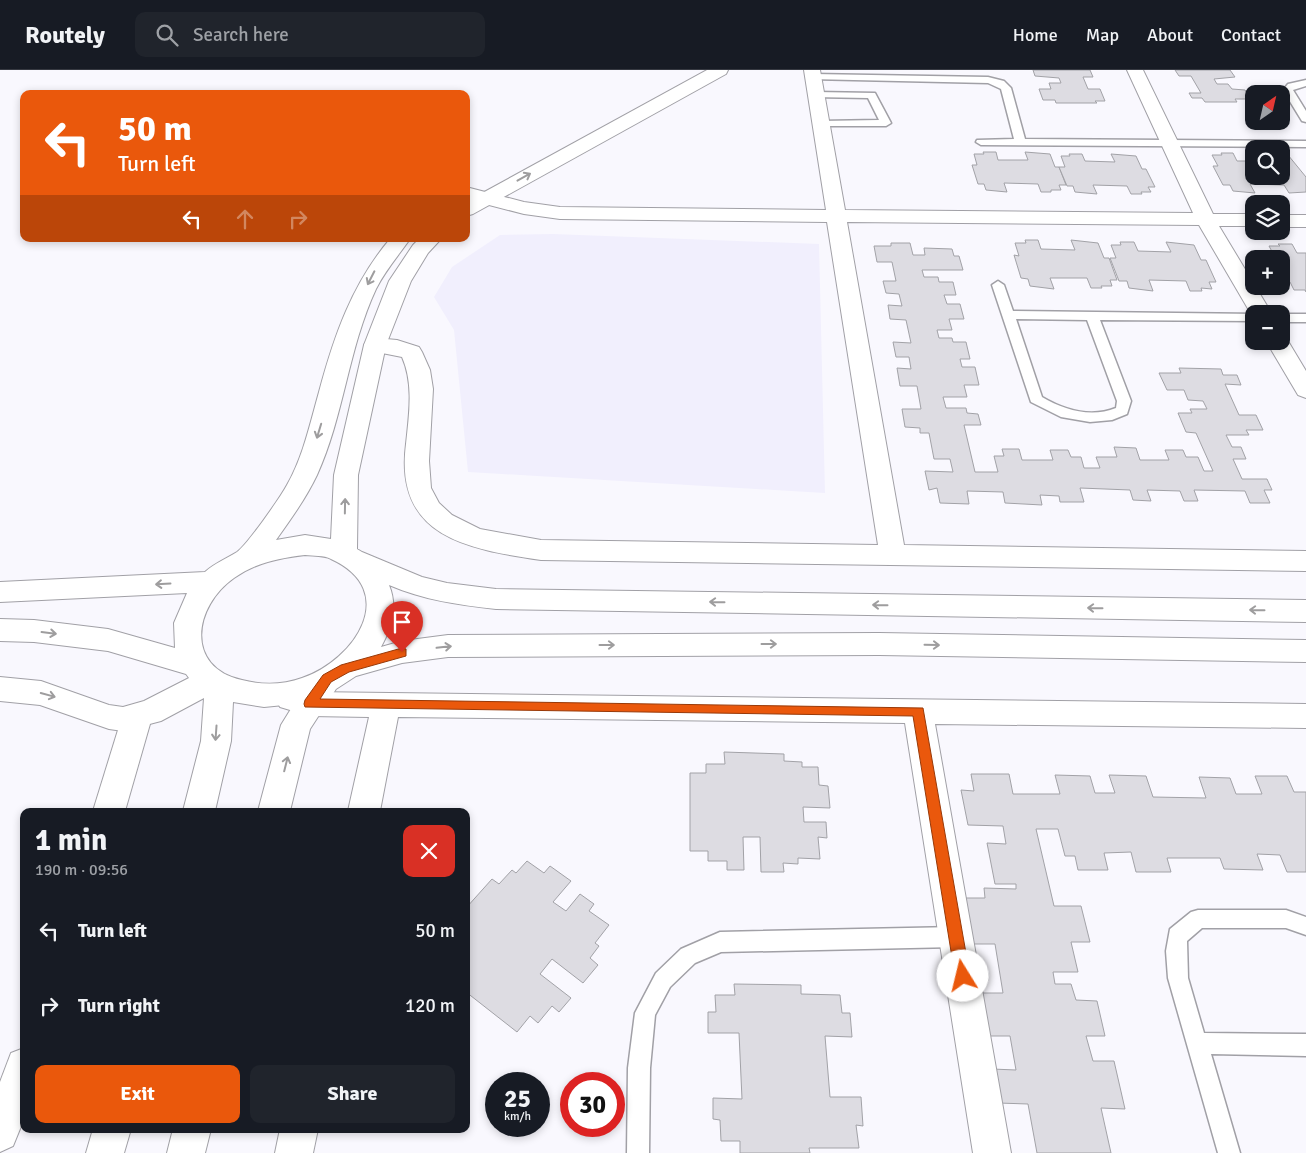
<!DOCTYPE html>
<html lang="en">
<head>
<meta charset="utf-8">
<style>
  body { margin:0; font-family:Signika,sans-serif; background:#20242c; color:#f1f3f6; height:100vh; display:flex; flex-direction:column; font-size:19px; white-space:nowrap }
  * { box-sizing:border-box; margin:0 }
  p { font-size:16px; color:#9ea1a6 }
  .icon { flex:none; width:28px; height:28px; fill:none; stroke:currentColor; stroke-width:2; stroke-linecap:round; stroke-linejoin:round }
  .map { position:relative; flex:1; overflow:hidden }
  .sheet { position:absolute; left:20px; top:738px; width:450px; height:325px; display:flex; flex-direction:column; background:#171b24; border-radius:10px; box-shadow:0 2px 8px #0003 }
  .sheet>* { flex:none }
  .hud { position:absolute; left:20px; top:20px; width:450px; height:152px; border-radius:10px; box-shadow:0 2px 8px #0003; background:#ea580c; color:#fff; overflow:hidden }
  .needle { width:32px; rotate:34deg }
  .buttons { position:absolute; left:1245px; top:15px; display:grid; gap:10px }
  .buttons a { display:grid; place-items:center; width:45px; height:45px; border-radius:10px; background:#171b24; box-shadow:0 2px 8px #0003; font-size:25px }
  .speed { position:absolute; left:485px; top:1002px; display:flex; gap:10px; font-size:25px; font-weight:700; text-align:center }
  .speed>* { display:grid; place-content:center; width:65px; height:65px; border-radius:50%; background:#171b24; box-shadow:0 2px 8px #0003; line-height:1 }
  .speed small { font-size:12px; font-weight:400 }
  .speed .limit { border:8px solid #d22; background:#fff; color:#111 }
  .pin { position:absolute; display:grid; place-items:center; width:42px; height:42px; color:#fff; margin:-51px -21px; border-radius:50% 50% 50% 0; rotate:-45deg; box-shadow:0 0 5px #0007 }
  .pin .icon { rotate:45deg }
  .me { position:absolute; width:55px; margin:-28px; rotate:351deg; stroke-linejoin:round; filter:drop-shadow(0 0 4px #0008) }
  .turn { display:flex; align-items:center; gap:18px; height:105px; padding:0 15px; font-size:22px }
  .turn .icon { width:65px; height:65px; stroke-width:2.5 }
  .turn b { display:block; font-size:35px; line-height:42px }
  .lanes { display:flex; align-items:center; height:48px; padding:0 15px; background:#0003; justify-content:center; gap:25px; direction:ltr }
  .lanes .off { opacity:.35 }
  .round { display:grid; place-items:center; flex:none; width:52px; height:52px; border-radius:10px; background:#20242c }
  .overview { display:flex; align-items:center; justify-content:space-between; height:85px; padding:0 15px }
  h1 { font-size:30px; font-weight:700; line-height:38px }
  .button { display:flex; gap:10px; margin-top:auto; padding:10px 15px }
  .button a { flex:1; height:58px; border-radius:10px; background:#ea580c; color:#fff; font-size:20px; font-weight:700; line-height:58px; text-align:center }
  .button a+a { background:#20242c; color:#f1f3f6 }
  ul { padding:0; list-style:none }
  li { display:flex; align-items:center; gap:15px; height:75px; padding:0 15px }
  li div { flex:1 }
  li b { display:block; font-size:19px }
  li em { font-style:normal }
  header { display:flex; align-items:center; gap:30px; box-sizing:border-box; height:70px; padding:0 25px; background:#171b24; border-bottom:1px solid #363941 }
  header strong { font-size:24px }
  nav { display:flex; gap:28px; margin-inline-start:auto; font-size:18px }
  .search { width:350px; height:45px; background:#20242c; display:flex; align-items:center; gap:12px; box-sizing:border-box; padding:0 18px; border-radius:10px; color:#9ea1a6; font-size:19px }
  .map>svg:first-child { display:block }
</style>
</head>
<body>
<header>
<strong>Routely</strong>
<div class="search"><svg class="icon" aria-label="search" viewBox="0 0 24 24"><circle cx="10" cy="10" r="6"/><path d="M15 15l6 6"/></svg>Search here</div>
<nav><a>Home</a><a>Map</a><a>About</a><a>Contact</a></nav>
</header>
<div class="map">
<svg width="1306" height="1083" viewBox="0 0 1306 1083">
  <rect width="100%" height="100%" fill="#f9f8fe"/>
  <polygon fill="#f1effd" points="553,164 819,174 825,423 468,402 454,260 434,227 452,197 500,165"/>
  <g fill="#dddce2" stroke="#a2a2a7">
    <polygon points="1033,0 1090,0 1093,7 1083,7 1088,19 1100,19 1105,31 1095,31 1097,33 1056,33 1055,30 1043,30 1039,19 1051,19 1049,13 1061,13 1059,8 1035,6"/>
    <polygon points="1175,0 1230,0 1235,7 1214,9 1217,14 1228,14 1232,19 1245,20 1251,29 1235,29 1237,32 1205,32 1202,28 1192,28 1189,23 1201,23 1191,6 1179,6"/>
    <polygon points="983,82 996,82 998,90 1028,90 1025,82 1050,84 1055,97 1059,97 1066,115 1059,115 1061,120 1051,120 1051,122 1041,122 1038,114 1004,113 1007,122 986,120 984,114 978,114 972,95 977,95 974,84 984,84"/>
    <polygon points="1221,83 1233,83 1237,91 1254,91 1254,106 1281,106 1281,85 1288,85 1306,107 1306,122 1289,123 1284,115 1250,114 1255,123 1233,121 1230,115 1223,115 1213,96 1218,96 1212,85 1222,85"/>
    <polygon points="1069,84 1082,84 1085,91 1115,92 1111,84 1136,86 1142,99 1146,99 1155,117 1148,117 1151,122 1141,122 1142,124 1131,124 1127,116 1093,115 1097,124 1075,122 1073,116 1067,116 1059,97 1065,97 1061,86 1070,86"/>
    <polygon points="1025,170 1038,170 1041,179 1075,180 1071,170 1098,173 1104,188 1109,188 1117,210 1110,210 1112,216 1101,216 1102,218 1091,218 1087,208 1050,208 1054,219 1030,216 1028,209 1021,208 1014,185 1019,186 1015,173 1026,173"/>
    <polygon points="1120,172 1134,172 1138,181 1171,182 1166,172 1194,175 1201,190 1206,190 1216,212 1209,212 1212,219 1201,218 1202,221 1190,221 1186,211 1149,210 1153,221 1129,218 1127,211 1119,211 1110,188 1116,188 1111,175 1121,175"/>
    <polygon points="891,173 910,173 913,185 925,185 924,178 952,179 954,186 959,186 963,200 922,200 924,207 938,207 939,212 953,212 956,225 944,225 947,234 960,234 964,249 949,249 952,260 937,260 939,268 952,268 953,272 966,272 970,289 960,289 962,297 975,297 979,315 964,315 967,327 943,327 946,338 966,338 967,343 978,344 981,355 964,355 975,402 998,402 994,386 1004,386 1002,379 1019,379 1022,390 1053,390 1050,380 1068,380 1071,387 1081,387 1084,398 1100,398 1096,387 1117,387 1114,377 1136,378 1140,390 1169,390 1165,380 1183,380 1186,387 1198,387 1204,401 1213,401 1196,363 1186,362 1178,343 1192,343 1190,339 1207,339 1203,331 1188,330 1184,320 1167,320 1159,303 1181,303 1179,298 1221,299 1223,305 1237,305 1241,315 1225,314 1239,345 1256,345 1263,360 1246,360 1249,365 1226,365 1232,377 1241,377 1246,389 1233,389 1242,409 1267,409 1272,420 1264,420 1270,433 1250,433 1245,421 1194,420 1198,431 1184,431 1180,421 1147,420 1151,431 1133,430 1130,420 1080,418 1084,432 1060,432 1059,426 1040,425 1042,435 1005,433 1003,422 967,421 969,434 940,433 937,418 929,420 925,401 953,402 950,389 934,389 929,363 920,363 920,358 905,357 902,339 921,339 917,316 900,316 897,298 911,299 909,287 896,287 893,272 911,273 906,250 890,249 888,235 902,236 899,224 886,223 883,211 896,211 892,192 877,192 874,176 891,176"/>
    <polygon points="1278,174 1292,174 1297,183 1306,183 1306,222 1305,220 1294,220 1290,212 1283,212 1281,189 1276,189 1269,176 1280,176"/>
    <polygon points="724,682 784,684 784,691 802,692 802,697 818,697 819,715 828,716 830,738 803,737 804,752 826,752 827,768 818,767 820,789 798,788 798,794 783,793 784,802 761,802 760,767 743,767 744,800 727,800 727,791 708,791 708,781 690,781 690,703 706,703 706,694 725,694"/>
    <polygon points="971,704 1009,704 1013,724 1060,724 1055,705 1090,706 1095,723 1115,723 1109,705 1146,706 1153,727 1206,728 1199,707 1230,708 1236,724 1262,724 1255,706 1287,706 1294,722 1306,722 1306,802 1287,802 1280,785 1257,784 1263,800 1224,799 1220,788 1167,788 1171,802 1136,802 1131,782 1104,783 1108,800 1078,800 1075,786 1065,786 1058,759 1036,759 1054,836 1081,836 1090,872 1071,872 1078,902 1053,902 1055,914 1071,914 1076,930 1097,931 1105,966 1086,966 1093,991 1114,991 1125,1039 1101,1038 1111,1083 1037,1083 1028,1034 998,1033 992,999 1016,1000 1010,966 987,966 981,923 1003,923 995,874 970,874 962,828 985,828 984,818 1016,819 1016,814 995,814 987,773 1006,774 1003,756 968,755 961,720 974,721"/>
    <polygon points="527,791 544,803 550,796 571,811 553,832 566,841 580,824 594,834 589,841 609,855 595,873 599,876 590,888 598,895 583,913 552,889 540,904 571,928 559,942 552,936 538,953 530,946 517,962 466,922 466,838 492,809 499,814 512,800 516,803"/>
    <polygon points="734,914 801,915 801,924 840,925 842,943 850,943 852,967 825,966 830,1027 861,1027 863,1056 856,1055 859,1078 809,1078 810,1083 740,1083 740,1071 721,1071 720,1050 713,1049 713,1028 742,1029 739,963 708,963 708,942 716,942 715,925 735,925"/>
  </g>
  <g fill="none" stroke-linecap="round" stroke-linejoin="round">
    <defs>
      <g id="service">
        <polygon points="813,4 988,7 1004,11 1011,18 1025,69 1306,71 1306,77 981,75 976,72 977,70 1014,69 1001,19 988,13 809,9 808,7"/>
        <polygon points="1306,10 1306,16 1293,20 1306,41 1306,52 1302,51 1283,20 1288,14"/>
        <polygon points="816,22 875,23 891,53 886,56 817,56 816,54 821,51 879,50 868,28 812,27 811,25"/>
        <path d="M998,211L1004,215L1013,241L1257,244H1254V251L1100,250L1131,331L1127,344L1112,350L1090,352L1061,347L1031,332L992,215ZM1016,249L1087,250L1117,331L1116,338C1091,348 1064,340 1042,327Z"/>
        <rect x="1281" y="244" width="25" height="8"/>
        <polygon points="1198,840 1286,840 1306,847 1306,865 1286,858 1202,858 1187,871 1188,908 1204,963 1306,964 1306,986 1211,984 1240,1083 1218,1083 1168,908 1166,881 1170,859 1191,842"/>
        <polygon points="956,857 963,860 966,867 963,874 956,877 721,882 695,893 670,917 655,945 650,998 649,1083 627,1083 628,998 635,943 656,903 681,879 720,862"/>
      </g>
      <g id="minor">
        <path d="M804,0H820L845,140L1193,143L1127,0H1143L1213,144H1254V156H1219L1272,244H1254V249L1199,155L847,152L904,475L1306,481V501L541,490C467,479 394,467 406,374C409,345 414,314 402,287L367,280L364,275L367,270L375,268L397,270L419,277L422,282L430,300L433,319L429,391L431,418L439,433L452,445L480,459L541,470L878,475L827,152L560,149L524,144L466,129V117L524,132L560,137L826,140Z"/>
        <rect x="1281" y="145" width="25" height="12"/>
        <polygon points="1281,265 1285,266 1306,301 1306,328 1298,325 1266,271 1281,271"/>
        <polygon points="290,616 310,622 1306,634 1306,658 935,654 1011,1083 973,1083 905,653 398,647 380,741 348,741 369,647 310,646 280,637 275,628 280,619"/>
        <polygon points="137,635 147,638 152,647 125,741 93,741 122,647 127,638"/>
        <polygon points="24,978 24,1049 13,1076 0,1082 0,1012 11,983"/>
        <polygon points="280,1059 318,1059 313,1083 275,1083"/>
      </g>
      <g id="tertiary">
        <polygon points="707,0 728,0 726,4 473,144 466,146 466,132"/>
        <path d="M390,169H410C398,186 385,201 376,219C348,279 344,346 317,405C306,428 291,449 276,470L305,465L331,469L334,405L364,275L389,211L413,175L419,169H441L428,183L411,211L386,275L358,405L357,479L362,482L422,507L447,513L496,519L1306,530V552L496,539C459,535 424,530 389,515C398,537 392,557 381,577L402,571L448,565L879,563L1306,570V592L879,585L448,587L402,593L356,606L336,619L310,659L290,741H258L281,655L294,634L264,637L233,632L231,671L215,741H183L201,671L204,628L161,651L123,661L109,659L40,635L0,631V607L41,611L109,635L123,637L144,631L189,608L186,604L108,581L34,572L0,571V549L34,550L108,559L175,578L174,553L187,523L0,532V512L205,502C215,493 226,489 237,482C247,475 280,428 287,415C303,387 310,354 319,322C334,266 352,214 390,169ZM305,485C313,486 324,485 331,489C401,521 355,590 302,608C283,615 261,615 242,610C184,597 194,536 234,508C255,493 279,488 305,485Z"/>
        <polygon points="93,1059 131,1059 124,1083 86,1083"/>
        <polygon points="173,1059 211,1059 205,1083 167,1083"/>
      </g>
    </defs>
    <use href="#service" stroke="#a1a0a6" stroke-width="3"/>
    <use href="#minor" stroke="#a1a0a6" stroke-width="2"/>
    <use href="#tertiary" stroke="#a1a0a6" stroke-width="2"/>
    <use href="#service" fill="#fff" fill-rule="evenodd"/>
    <use href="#minor" fill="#fff" fill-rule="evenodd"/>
    <use href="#tertiary" fill="#fff" fill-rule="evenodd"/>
  </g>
  <defs><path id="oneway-shaft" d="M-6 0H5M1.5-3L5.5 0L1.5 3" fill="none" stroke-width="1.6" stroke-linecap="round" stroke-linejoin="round" transform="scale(1.25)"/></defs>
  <g stroke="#9e9d9e">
    <use href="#oneway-shaft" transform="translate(524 107) rotate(-29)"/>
    <use href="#oneway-shaft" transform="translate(371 208) rotate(117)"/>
    <use href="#oneway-shaft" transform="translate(319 361) rotate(107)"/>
    <use href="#oneway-shaft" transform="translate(345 436) rotate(-89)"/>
    <use href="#oneway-shaft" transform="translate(163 514) rotate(177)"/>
    <use href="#oneway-shaft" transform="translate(717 532) rotate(-179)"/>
    <use href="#oneway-shaft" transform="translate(880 535) rotate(-179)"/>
    <use href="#oneway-shaft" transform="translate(1095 538) rotate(-179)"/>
    <use href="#oneway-shaft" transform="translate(1257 540) rotate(-179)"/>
    <use href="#oneway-shaft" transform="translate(49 563) rotate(7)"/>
    <use href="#oneway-shaft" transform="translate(769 574)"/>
    <use href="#oneway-shaft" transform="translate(607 575)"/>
    <use href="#oneway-shaft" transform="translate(932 575) rotate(1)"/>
    <use href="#oneway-shaft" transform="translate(444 577) rotate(-6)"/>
    <use href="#oneway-shaft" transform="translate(48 625) rotate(15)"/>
    <use href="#oneway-shaft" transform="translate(216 663) rotate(94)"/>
    <use href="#oneway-shaft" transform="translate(286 694) rotate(-76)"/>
  </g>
  <polygon fill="#ea580c" stroke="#983908" points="402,578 406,579 406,586 349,602 331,612 320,629 923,638 970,906 968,911 963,913 958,911 955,906 913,646 305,637 304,634 305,630 323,605 341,595"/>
</svg>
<div class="buttons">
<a><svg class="needle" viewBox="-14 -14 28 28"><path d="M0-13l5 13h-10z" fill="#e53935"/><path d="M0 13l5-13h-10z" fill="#9ea1a6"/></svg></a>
<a><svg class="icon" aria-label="search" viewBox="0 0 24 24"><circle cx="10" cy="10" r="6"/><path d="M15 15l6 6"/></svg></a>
<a><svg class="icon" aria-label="layers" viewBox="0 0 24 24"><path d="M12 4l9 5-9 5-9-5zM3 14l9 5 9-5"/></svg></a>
<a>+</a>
<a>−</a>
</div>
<div class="speed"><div>25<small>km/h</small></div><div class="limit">30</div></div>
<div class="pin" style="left:402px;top:582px;background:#d93025"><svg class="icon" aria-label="arrive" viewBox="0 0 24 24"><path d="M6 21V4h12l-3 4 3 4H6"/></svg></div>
<svg class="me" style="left:963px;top:906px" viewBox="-20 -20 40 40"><circle r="19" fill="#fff"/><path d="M0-13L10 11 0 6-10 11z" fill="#ea580c"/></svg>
<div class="hud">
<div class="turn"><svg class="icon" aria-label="left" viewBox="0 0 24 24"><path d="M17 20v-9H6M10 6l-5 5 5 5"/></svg><div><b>50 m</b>Turn left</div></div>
<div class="lanes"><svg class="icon" aria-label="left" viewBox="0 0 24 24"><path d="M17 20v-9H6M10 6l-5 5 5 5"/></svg><svg class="icon off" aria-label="ahead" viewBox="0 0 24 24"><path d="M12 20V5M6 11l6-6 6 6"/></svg><svg class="icon off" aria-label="right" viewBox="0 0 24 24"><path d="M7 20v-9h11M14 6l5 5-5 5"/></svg></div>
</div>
<section class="sheet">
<div class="overview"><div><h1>1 min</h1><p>190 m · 09:56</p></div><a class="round" style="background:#d93025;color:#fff"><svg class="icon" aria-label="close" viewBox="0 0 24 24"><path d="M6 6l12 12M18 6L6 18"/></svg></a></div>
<ul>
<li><svg class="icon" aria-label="left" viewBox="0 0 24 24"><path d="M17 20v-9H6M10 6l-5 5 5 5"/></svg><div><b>Turn left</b></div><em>50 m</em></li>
<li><svg class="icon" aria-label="right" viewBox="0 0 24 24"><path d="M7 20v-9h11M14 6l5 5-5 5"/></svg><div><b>Turn right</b></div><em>120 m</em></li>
</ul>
<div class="button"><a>Exit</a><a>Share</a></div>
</section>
</div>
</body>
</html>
